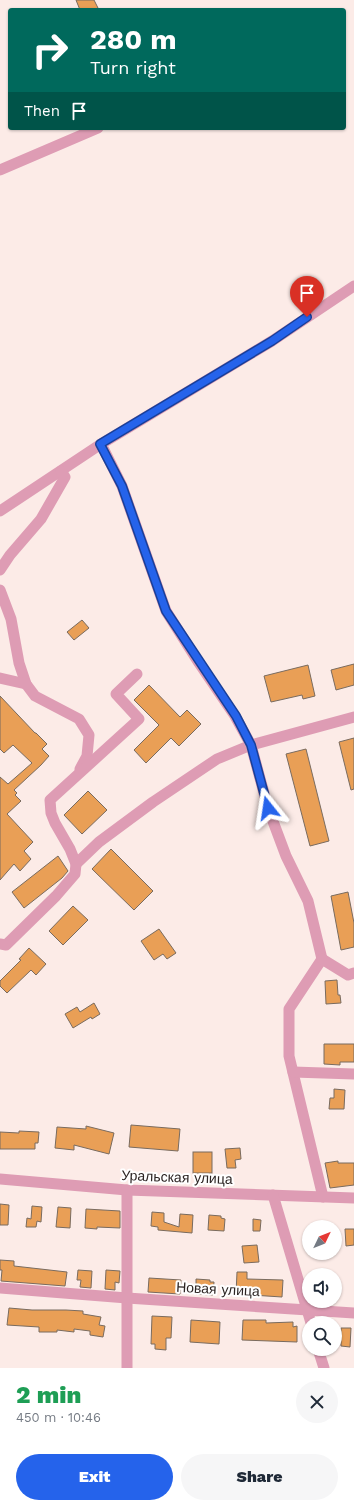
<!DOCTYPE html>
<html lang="en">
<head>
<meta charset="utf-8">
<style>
  body { margin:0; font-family:"Work Sans",sans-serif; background:#f6f6f7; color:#1f2937; height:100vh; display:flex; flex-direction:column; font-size:15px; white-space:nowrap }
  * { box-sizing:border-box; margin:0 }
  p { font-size:13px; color:#747a83 }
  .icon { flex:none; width:22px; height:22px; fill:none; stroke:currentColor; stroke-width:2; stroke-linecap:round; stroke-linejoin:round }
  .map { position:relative; height:1368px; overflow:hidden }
  .sheet { display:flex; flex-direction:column; background:#fff; flex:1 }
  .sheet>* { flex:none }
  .hud { position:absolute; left:8px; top:8px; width:338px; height:122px; border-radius:4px; box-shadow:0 1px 3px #0004; background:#00695c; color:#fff; overflow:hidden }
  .needle { width:26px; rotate:47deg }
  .tools { position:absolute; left:302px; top:1220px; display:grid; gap:8px }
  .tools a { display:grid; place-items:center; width:40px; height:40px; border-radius:50%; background:#fff; box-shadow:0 1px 3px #0004; font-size:20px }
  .pin { position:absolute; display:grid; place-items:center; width:34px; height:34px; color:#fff; margin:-41px -17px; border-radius:50% 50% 50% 0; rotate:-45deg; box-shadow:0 0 4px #0007 }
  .pin .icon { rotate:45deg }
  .me { position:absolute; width:44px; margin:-22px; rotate:345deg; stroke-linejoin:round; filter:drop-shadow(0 0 3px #0008) }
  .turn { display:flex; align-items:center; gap:14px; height:84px; padding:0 16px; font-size:18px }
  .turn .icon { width:52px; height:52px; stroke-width:2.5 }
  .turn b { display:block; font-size:28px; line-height:34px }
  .then { display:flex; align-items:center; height:38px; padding:0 16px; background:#0003; gap:8px; font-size:15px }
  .round { display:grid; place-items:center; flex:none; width:42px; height:42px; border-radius:21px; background:#f6f6f7 }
  .head { display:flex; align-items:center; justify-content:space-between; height:68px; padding:0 16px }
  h1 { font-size:24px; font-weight:800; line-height:30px; color:#1e9e55 }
  .action { display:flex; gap:8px; margin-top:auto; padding:8px 16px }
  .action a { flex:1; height:46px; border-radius:24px; background:#2563eb; color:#fff; font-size:16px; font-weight:800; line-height:46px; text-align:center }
  .action a+a { background:#f6f6f7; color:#1f2937 }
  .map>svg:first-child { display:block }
</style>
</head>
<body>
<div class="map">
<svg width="354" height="1368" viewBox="0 0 354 1368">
  <rect width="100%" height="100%" fill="#fcebe7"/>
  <g fill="#e99f56" stroke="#796b5f">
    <polygon points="76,0 94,0 98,8 94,10 80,10"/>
    <polygon points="82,620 89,628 74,640 67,632"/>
    <polygon points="354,664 354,685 336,690 331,670"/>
    <polygon points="308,665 315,696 303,699 302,695 271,702 264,676"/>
    <polygon points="149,685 180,717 187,710 201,724 179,746 171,738 146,763 134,750 159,725 134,700"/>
    <polygon points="0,696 35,733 36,733 47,744 42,749 49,756 41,765 14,790 17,793 15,795 21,801 7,814 33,842 24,851 31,859 20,871 14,864 0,880 0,777 8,784 32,763 13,745 4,753 0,749"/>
    <polygon points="354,738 354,789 351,790 339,742"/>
    <polygon points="306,749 329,841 310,846 286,754"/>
    <polygon points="88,791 107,810 82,834 64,815"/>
    <polygon points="111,849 153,891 134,910 92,869"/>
    <polygon points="58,856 68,871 62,878 24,908 12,892"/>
    <polygon points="348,892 354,923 354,947 341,950 331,896"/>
    <polygon points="73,906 88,920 63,945 49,931"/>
    <polygon points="159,929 176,953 167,959 163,954 154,960 141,941"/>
    <polygon points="29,948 46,964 36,975 31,970 7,993 0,986 0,981 21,960 19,959"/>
    <polygon points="337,980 338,995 340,995 341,1003 326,1004 325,981"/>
    <polygon points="94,1003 100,1014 92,1019 91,1017 73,1028 65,1014 77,1007 80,1012"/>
    <polygon points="324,1044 354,1044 354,1062 340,1062 340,1065 324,1064"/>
    <polygon points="334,1089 345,1090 344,1109 329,1109 330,1098 334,1098"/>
    <polygon points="131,1125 180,1129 178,1151 129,1147"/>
    <polygon points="86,1126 114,1133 109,1154 74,1145 74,1150 55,1148 57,1127 86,1129"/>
    <polygon points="19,1131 39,1132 38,1143 35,1143 35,1149 0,1149 0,1132 19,1133"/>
    <polygon points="240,1148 241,1159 235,1160 236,1168 227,1168 225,1149"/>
    <rect x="193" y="1152" width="19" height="21"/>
    <polygon points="338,1161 338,1163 354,1163 354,1185 330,1188 325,1163"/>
    <polygon points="0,1204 9,1205 8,1225 0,1225"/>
    <polygon points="32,1206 42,1207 41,1222 37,1221 36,1227 26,1227 27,1218 31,1219"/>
    <polygon points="58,1207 71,1208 70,1228 56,1227"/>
    <polygon points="86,1209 120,1211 120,1228 97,1227 97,1229 85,1228"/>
    <polygon points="152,1212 164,1213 164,1222 179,1227 180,1214 193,1215 192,1233 158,1230 158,1227 151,1226"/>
    <polygon points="209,1215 221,1216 221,1218 225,1219 224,1231 208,1230"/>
    <polygon points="253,1219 261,1220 260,1231 253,1231"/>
    <polygon points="345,1229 354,1229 354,1245 346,1246"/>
    <polygon points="257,1245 259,1262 244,1263 242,1246"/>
    <polygon points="0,1260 14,1261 14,1266 67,1272 65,1286 1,1281 2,1270 0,1270"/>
    <polygon points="78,1270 92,1271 91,1288 80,1287 81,1280 77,1280"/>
    <polygon points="106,1270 120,1271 119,1283 115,1282 115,1290 105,1289"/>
    <polygon points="237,1272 247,1272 247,1279 283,1280 282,1297 236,1294"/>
    <polygon points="149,1278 181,1280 180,1294 148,1292"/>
    <polygon points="196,1279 210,1280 210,1282 214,1282 213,1295 196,1294"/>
    <polygon points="9,1308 32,1310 66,1310 83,1311 83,1314 101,1317 99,1325 105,1326 103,1337 90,1335 90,1331 74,1329 74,1332 57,1330 57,1332 39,1332 39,1327 7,1325"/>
    <polygon points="152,1316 172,1317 171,1338 166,1338 166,1350 155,1349 155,1344 151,1344"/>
    <polygon points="191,1320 220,1322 219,1344 190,1342"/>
    <polygon points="243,1320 266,1320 266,1323 293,1322 293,1327 297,1326 297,1342 242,1340"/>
    <polygon points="341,1328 351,1328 350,1347 341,1346"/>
  </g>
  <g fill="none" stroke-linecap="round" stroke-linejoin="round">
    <g stroke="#de9cb4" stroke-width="11">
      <polyline points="0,170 98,128"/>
      <polyline points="101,444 122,486 166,611 199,663 235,716 251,745 268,808 286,856 308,901 322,959 289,1009 289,1056 323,1197"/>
      <polyline points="0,511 101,444 272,341 354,286"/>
      <polyline points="0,570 10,555 41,519 65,477 61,471"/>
      <polyline points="0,590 11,619 19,663 26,684 35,696 79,719 89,735 87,756 80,769"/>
      <polyline points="0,678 26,684"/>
      <polyline points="76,864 99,842 153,802 217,759 251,745 354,717"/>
      <polyline points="0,944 6,945 56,896 75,874 76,864 70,849 55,823 51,813 50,800 139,719 116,694 137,674"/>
      <polyline points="322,959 348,975 354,973"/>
      <polyline points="293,1072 354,1074"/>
      <polyline points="0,1179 127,1190 354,1198"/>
      <polyline points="273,1195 311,1323"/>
      <polyline points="0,1288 127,1298 354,1313"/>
      <polyline points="318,1349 324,1368"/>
      <polyline points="127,1368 127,1190"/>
    </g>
  </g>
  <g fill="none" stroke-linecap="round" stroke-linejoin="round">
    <defs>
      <polyline id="route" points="268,808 251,745 236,716 166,611 122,486 100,444 272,341 307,317"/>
    </defs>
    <use href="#route" stroke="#184099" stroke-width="10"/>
    <use href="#route" stroke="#2563eb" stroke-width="7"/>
  </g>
  <g text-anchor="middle" stroke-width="4" stroke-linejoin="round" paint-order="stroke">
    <g font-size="14" fill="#2c2423" stroke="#fff">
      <text transform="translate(177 1177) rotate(2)" y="5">Уральская улица</text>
      <text transform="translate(218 1289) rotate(3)" y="5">Новая улица</text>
    </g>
  </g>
</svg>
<div class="tools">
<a><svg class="needle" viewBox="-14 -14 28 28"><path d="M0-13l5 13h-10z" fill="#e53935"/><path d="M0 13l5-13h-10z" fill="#747a83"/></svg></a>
<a><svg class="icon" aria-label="sound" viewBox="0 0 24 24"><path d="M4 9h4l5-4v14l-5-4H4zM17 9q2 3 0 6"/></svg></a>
<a><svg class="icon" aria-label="search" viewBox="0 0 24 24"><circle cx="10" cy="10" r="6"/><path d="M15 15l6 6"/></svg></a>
</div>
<div class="pin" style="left:307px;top:317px;background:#d93025"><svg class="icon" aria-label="arrive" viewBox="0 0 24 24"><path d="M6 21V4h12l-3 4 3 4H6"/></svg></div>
<svg class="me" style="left:268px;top:808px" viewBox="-20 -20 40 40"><path d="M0-17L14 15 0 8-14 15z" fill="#2563eb" stroke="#fff" stroke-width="4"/></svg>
<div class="hud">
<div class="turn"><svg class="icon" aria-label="right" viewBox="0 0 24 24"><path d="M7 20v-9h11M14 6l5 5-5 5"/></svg><div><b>280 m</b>Turn right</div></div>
<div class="then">Then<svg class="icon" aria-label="arrive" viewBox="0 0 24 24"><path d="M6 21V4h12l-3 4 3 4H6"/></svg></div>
</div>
</div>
<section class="sheet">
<div class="head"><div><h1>2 min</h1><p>450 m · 10:46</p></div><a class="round"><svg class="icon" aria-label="close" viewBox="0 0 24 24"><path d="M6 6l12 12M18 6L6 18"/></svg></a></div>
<div class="action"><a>Exit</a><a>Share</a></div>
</section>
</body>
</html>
